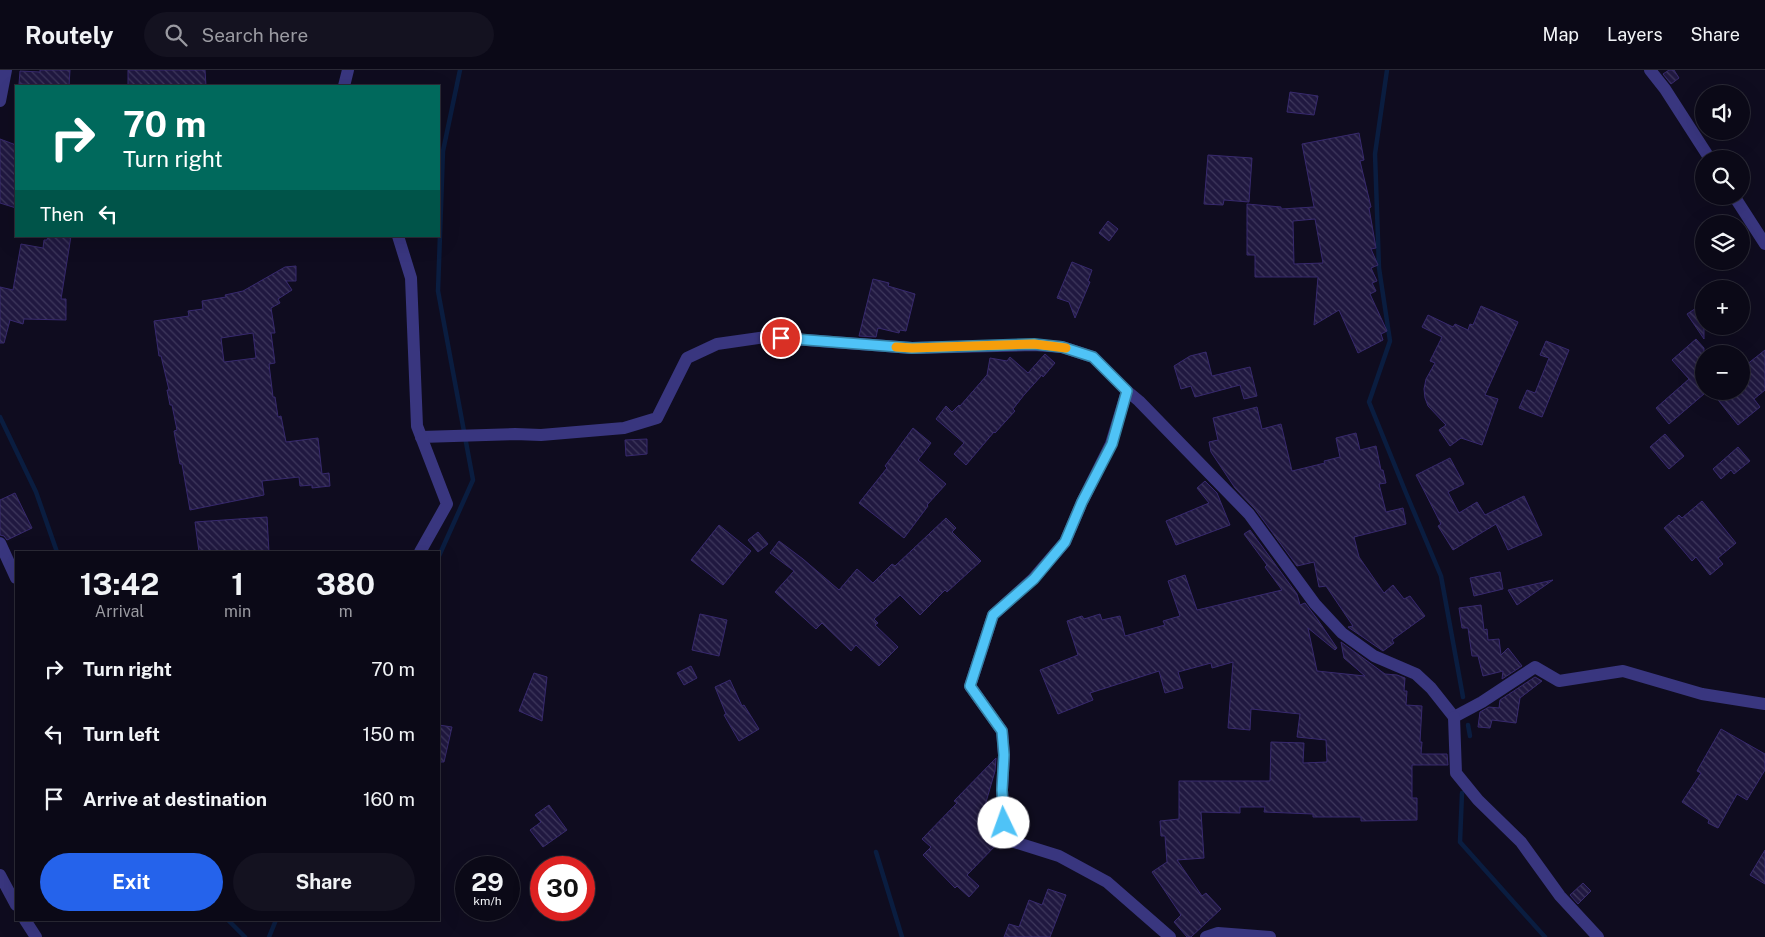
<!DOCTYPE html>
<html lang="en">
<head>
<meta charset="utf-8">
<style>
  body { margin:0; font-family:"Public Sans",sans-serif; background:#141220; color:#f1f3f6; height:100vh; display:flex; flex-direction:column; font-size:19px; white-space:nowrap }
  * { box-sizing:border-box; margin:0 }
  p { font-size:16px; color:#9a9aa1 }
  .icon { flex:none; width:28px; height:28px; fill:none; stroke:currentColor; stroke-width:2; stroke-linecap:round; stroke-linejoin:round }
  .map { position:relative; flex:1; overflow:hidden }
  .side { position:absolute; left:15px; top:481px; width:425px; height:370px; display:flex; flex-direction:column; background:#0b0917; border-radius:0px; box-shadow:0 5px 20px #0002,0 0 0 1px #2b2a36 }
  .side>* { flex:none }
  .banner { position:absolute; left:15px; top:15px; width:425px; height:152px; border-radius:0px; box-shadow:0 5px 20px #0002,0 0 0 1px #2b2a36; background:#00695c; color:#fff; overflow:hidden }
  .tools { position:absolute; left:1695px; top:15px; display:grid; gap:10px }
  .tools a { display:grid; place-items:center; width:55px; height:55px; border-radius:50%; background:#0b0917; box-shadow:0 5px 20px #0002,0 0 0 1px #2b2a36; font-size:25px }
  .speed { position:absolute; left:455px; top:786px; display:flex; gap:10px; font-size:25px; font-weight:700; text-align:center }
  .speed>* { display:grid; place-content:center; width:65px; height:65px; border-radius:50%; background:#0b0917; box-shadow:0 5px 20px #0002,0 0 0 1px #2b2a36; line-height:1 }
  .speed small { font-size:12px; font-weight:400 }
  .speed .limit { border:8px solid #d22; background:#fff; color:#111 }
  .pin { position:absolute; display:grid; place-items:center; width:42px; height:42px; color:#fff; margin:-21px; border:2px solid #fff; border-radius:50%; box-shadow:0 1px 5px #0007 }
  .me { position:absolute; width:55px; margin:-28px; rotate:357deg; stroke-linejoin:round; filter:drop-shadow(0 0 4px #0008) }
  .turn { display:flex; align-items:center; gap:18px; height:105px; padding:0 25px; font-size:22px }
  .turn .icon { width:65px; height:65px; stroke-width:2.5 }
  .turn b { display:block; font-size:35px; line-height:42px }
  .then { display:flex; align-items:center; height:48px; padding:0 25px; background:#0003; gap:10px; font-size:19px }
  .eta { display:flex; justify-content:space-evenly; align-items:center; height:85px; text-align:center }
  .eta b { font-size:30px; font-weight:700; line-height:35px }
  .action { display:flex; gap:10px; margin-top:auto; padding:10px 25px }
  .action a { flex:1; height:58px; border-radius:30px; background:#2563eb; color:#fff; font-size:20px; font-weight:700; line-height:58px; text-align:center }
  .action a+a { background:#141220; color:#f1f3f6 }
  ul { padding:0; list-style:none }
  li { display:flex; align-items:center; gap:15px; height:65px; padding:0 25px }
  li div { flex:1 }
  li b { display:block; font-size:19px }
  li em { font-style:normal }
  header { display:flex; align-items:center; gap:30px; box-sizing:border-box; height:70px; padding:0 25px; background:#0b0917; border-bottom:1px solid #2b2a36 }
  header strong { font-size:24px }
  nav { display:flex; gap:28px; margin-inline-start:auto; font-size:18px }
  .search { width:350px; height:45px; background:#141220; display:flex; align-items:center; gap:12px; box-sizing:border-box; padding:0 18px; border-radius:28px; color:#9a9aa1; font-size:19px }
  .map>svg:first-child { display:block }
</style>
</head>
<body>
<header>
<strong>Routely</strong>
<div class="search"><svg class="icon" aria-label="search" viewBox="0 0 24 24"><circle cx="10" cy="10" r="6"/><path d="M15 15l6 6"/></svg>Search here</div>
<nav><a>Map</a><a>Layers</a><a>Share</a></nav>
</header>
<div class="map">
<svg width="1765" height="867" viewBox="0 0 1765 867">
  <defs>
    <pattern id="building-back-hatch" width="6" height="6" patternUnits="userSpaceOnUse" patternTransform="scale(1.25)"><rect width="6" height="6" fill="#201840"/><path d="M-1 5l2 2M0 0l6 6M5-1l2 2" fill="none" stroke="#3f385d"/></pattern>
  </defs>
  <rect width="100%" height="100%" fill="#0f0c1f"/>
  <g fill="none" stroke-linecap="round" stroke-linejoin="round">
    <g stroke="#0a1d40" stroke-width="4.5">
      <polyline points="1387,0 1375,84 1379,198 1390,271 1369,332 1406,423 1441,506 1463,627"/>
      <polyline points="0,347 36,422 57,482"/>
      <polyline points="439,486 473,410 438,221 443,81 460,0"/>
      <polyline points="1468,655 1470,666"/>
      <polyline points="1462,723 1460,772 1545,867"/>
      <polyline points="876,782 902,867"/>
      <polyline points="228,850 245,867"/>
      <polyline points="269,867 276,850"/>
    </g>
  </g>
  <g fill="url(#building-back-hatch)" stroke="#37296d" fill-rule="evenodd">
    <polygon points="40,0 70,0 69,16 19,14 20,1 40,2"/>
    <polygon points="128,0 205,0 206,16 128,16"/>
    <polygon points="1669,0 1674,0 1679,8 1671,14 1663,4"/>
    <polygon points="1290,22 1318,26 1314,45 1287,42"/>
    <path d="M1359,63L1364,90L1360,91L1371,137L1369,138L1376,178L1371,179L1378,195L1371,198L1377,211L1372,213L1376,221L1370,224L1387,261L1381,264L1383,270L1358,283L1339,240L1314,255L1318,207H1255V185H1247V134L1281,137V139L1314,137L1302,74ZM1315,149L1323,193L1294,194L1293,151Z"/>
    <polygon points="0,69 16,75 16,138 0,133"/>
    <polygon points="1208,85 1252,88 1249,132 1224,130 1223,135 1204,134"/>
    <polygon points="1108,151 1118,159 1109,171 1099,163"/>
    <polygon points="48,166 71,166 61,229 66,229 66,250 24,249 23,254 10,250 4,273 0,273 0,217 13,220 21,174 43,178 44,170 47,170"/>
    <polygon points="1072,192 1092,200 1088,211 1090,212 1075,248 1069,232 1057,228"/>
    <path d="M296,196V211H286L292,220L278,229L280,233L271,238L275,263H271L275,293L269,294L273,327H275L278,347L281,346L286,372L318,368L322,404L329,403L330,416L312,418V415L300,416L299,407L262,411L264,425L190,440L182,394H180L174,361L177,360L172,335H170L167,320H169L161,286H159L154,251L189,246L188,241L203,239L202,231L226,227L225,225L243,221L285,197ZM253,263L256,288L224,292L221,268Z"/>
    <polygon points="873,209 889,213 888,216 915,224 906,261 900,260 899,263 878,258 876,267 859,266"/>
    <polygon points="1704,233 1704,269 1687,244"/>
    <polygon points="1481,236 1518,252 1485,325 1498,329 1482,375 1461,368 1450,376 1439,360 1446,355 1428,336 1425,328 1424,319 1426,309 1435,293 1430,291 1442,267 1422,257 1428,245 1453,257 1455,254 1468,260 1470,254 1473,255"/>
    <polygon points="1696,269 1704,278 1704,324 1669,354 1656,338 1689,309 1672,290"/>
    <polygon points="1546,271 1569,280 1542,347 1519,338 1527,320 1535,323 1549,288 1540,285"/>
    <polygon points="1765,280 1765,320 1754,329 1760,337 1738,355 1711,321 1741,322 1741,299"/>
    <polygon points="1206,282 1212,306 1250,297 1257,326 1244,329 1240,315 1195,327 1191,316 1181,319 1174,296 1190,286"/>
    <polygon points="1045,284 1055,293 1043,307 1042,305 1024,325 1013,339 1015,341 995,363 994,362 966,395 954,384 964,373 936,349 946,336 952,342 959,335 960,336 987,305 990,288 1007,291 1010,287 1028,303"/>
    <polygon points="1257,337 1262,359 1281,354 1292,401 1325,393 1324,391 1340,387 1336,368 1356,363 1360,380 1376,376 1381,400 1383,400 1386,413 1379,414 1386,442 1403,438 1406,454 1354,467 1359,487 1384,523 1393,515 1404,529 1410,526 1425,546 1392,570 1394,573 1383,581 1348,557 1353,556 1326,516 1319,517 1314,492 1297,496 1255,439 1235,418 1211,382 1209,372 1218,370 1213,348"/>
    <polygon points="913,358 931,373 918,390 946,414 927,435 928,436 904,468 859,433 887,398 885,396"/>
    <polygon points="1665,364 1684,386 1669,399 1650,377"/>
    <polygon points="647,369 647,384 626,386 625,370"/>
    <polygon points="1738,377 1750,391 1734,404 1731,400 1721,409 1713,399"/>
    <polygon points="1450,388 1464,414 1448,422 1459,443 1477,432 1485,445 1524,426 1542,465 1508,480 1496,454 1453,480 1438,456 1441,454 1416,405"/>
    <polygon points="1205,411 1217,423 1230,455 1176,475 1166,451 1209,433 1197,418"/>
    <polygon points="15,423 32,458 7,470 4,466 0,465 0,430"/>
    <polygon points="1702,431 1736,473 1718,488 1723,494 1710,505 1696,487 1692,491 1664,458 1679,445 1682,448"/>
    <polygon points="267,447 269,482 199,482 195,452"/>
    <polygon points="946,448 956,458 952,462 981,491 947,522 945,520 920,545 900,525 874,549 878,553 875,555 898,577 879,596 856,575 851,581 822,553 816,559 775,522 794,501 770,483 779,471 803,489 839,520 857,499 873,513 892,494 895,496"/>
    <polygon points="719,455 751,481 723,515 691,490"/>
    <polygon points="1250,460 1297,524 1300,535 1305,533 1318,550 1337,578 1335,580 1308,558 1317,601 1365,606 1344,588 1341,572 1385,604 1397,605 1405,608 1404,621 1407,621 1406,635 1422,636 1420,672 1422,672 1421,684 1447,684 1448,695 1412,695 1412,728 1417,728 1417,750 1361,751 1361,747 1313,747 1313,744 1264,742 1265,737 1240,737 1240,743 1201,742 1204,788 1177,790 1202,826 1206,823 1221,839 1191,867 1187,867 1174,852 1181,845 1152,802 1167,792 1165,766 1161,766 1160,751 1179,749 1179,711 1270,711 1271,672 1304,673 1303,693 1327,692 1326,670 1297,667 1300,644 1251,639 1250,660 1228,658 1233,592 1212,598 1211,593 1178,602 1183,618 1165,623 1159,601 1090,623 1093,630 1058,644 1040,600 1078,585 1067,551 1082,546 1084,549 1100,544 1102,550 1120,546 1125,566 1165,555 1163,551 1180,546 1168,511 1185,505 1197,540 1282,520 1265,497 1267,495 1244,464"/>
    <polygon points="758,462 768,474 758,482 748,470"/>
    <polygon points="1500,502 1503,519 1474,526 1470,508"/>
    <polygon points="1553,510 1517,535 1508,520"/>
    <polygon points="1481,535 1484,560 1487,559 1488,570 1499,569 1501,585 1508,578 1522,596 1502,609 1503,601 1483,606 1478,586 1472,586 1468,558 1462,558 1459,538"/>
    <polygon points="700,544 727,550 719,586 692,580"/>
    <polygon points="691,596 697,608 684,615 677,603"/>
    <polygon points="534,603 547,607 542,651 519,641"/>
    <polygon points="1535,607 1542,611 1520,628 1516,653 1492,650 1490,658 1478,657 1480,642 1489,637 1499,638 1500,630"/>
    <polygon points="730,610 742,636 744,635 759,659 739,671 724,645 726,644 715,617"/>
    <polygon points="439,655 452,657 444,692 439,692"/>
    <polygon points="1721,659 1765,684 1765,700 1747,730 1737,724 1718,758 1708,753 1709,750 1682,732 1701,703 1697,701"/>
    <polygon points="996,688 995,701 984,739 991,746 980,757 998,773 967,805 979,816 969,827 957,816 955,818 923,785 931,777 922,769 957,733 954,731"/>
    <polygon points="549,735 567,760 543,777 530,760 541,752 535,745"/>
    <polygon points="1765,780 1765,814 1750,805"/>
    <polygon points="1583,813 1591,821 1578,834 1570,825"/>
    <polygon points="1048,819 1066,825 1050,867 1004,867 1009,854 1019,857 1029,830 1042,835"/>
  </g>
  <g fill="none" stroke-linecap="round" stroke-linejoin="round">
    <g stroke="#39367f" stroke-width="12">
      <polyline points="1650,0 1665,19 1710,89"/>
      <polyline points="0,31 6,0"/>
      <polyline points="1734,126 1765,174"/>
      <polyline points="1127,321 1111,374 1082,432 1065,472 1033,509 993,545 970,616 1002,661 1004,685 1002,720 1005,769 1059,786 1107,812 1170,867"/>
      <polyline points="421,367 515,364 541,365 624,358 657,348 687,288 717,274 766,267 912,278 1034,275 1062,277 1093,287 1127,321 1139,331 1249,444 1315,534 1342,563 1374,586 1416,604 1431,618 1454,647 1482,632 1535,597 1559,611 1623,601 1702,624 1765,634"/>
      <polyline points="1454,647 1456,703 1478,730 1521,772 1560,826 1598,867"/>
      <polyline points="0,805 16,835"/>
      <polyline points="25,850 36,867"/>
      <polyline points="1206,867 1218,863 1270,867"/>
    </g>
    <g stroke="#39367f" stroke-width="12">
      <polyline points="344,16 348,0"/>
      <polyline points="398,166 411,208 417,356 447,434 420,482"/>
      <polyline points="0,473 16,508"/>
    </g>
  </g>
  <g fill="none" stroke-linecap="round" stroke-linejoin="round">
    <defs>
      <polyline id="route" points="781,268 912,278 1034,274 1062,277 1093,287 1127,321 1112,374 1082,432 1065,472 1034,509 993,545 970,616 1002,661 1004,685 1002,720 1004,753"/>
    </defs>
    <use href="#route" stroke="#337fa1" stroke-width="12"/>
    <use href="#route" stroke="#4fc3f7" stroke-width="9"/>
    <polyline stroke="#f59e0b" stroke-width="9" points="896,277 912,278 1034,274 1066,278"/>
  </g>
</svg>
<div class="tools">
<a><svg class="icon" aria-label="sound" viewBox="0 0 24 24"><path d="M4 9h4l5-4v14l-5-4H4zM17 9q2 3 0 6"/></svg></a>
<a><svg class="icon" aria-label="search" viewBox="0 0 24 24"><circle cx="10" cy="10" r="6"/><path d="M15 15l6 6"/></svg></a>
<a><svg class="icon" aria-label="layers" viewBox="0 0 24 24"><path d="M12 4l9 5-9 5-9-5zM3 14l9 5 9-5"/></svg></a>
<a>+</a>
<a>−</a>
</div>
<div class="speed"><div>29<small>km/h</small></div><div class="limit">30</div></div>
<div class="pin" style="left:781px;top:268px;background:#d93025"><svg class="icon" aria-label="arrive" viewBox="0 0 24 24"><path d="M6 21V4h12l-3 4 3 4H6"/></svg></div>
<svg class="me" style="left:1004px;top:753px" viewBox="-20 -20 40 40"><circle r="19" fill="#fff"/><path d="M0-13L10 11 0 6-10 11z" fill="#4fc3f7"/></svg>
<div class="banner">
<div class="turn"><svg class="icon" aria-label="right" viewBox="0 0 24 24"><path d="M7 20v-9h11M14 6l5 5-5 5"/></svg><div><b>70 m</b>Turn right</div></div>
<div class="then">Then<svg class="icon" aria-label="left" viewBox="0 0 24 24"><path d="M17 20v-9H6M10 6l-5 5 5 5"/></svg></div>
</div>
<section class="side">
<div class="eta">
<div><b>13:42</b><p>Arrival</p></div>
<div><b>1</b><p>min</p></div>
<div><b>380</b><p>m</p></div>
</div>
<ul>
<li><svg class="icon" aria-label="right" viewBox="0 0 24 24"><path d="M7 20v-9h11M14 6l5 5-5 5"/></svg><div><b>Turn right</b></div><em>70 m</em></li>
<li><svg class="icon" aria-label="left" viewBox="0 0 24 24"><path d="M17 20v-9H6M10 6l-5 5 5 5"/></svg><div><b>Turn left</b></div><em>150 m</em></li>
<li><svg class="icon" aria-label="arrive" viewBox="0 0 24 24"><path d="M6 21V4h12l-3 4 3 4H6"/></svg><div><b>Arrive at destination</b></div><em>160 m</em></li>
</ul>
<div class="action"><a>Exit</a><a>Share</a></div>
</section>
</div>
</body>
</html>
